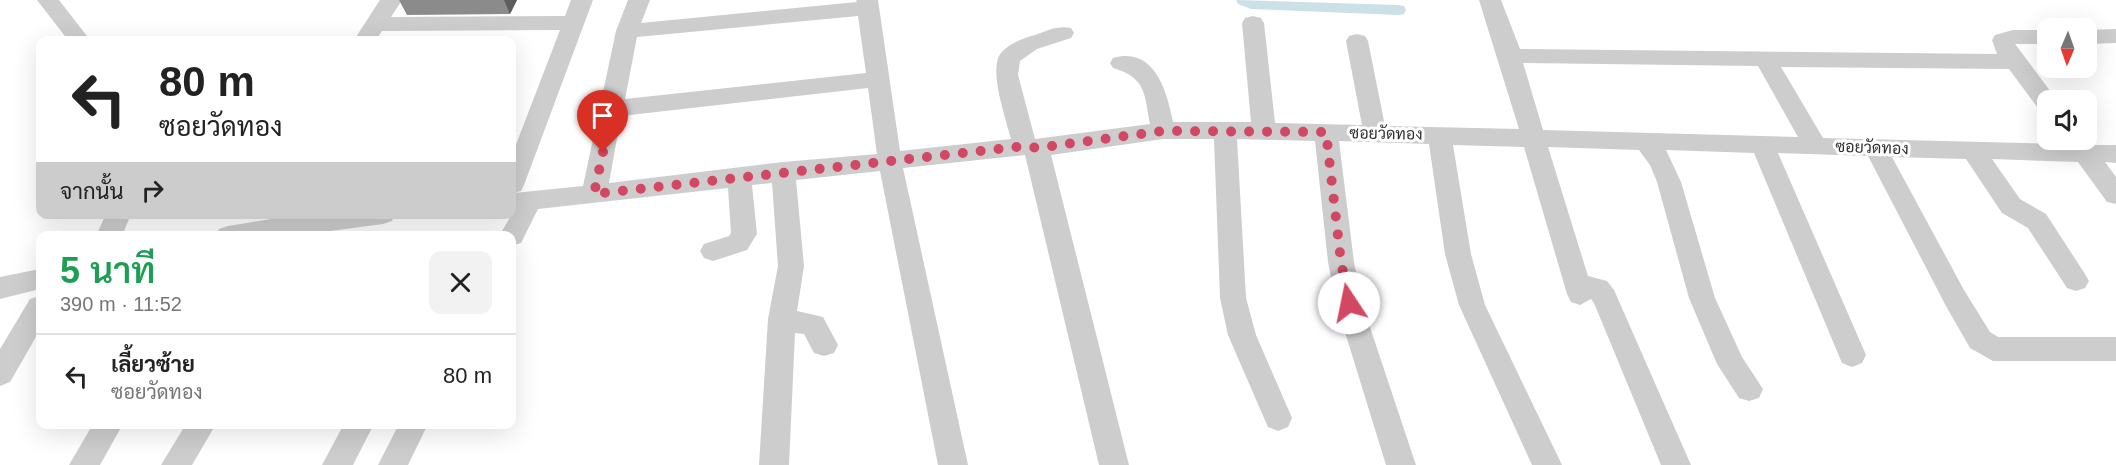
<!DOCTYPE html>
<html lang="th">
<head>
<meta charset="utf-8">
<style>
  body { margin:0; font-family:Arial,Sarabun,sans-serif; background:#f2f2f2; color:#222; height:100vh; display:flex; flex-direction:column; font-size:22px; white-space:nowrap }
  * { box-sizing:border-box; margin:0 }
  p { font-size:20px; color:#767676 }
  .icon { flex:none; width:33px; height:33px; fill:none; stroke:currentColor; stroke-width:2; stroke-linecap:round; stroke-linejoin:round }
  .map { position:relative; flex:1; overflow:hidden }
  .side { position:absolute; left:36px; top:231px; width:480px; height:198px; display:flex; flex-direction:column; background:#fff; border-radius:12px; box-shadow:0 6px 24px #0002 }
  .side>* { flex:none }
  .hud { position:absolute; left:36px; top:36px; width:480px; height:183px; border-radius:12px; box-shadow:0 6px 24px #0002; background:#fff; color:#222; overflow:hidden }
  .needle { width:39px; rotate:182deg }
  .fabs { position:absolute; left:2037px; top:18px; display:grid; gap:12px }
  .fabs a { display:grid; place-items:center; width:60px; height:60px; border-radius:12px; background:#fff; box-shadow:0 6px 24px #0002; font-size:30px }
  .pin { position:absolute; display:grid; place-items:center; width:51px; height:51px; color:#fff; margin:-62px -26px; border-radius:50% 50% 50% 0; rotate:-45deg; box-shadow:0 0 6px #0007 }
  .pin .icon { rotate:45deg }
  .me { position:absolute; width:66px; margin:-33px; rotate:349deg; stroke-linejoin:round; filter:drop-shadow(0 0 4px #0008) }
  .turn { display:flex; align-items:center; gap:21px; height:126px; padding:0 24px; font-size:27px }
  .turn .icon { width:78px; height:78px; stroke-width:2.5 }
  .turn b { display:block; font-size:42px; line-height:51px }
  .then { display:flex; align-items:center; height:57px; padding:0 24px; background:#0003; gap:12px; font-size:22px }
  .round { display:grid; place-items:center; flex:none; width:63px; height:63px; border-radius:12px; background:#f2f2f2 }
  .headline { display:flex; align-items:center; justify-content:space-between; height:102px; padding:0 24px }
  h1 { font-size:36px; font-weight:600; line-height:45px; color:#1e9e55 }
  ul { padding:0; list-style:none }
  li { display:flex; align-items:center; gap:18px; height:84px; padding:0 24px; border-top:2px solid #e0e0e0 }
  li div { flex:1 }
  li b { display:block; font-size:22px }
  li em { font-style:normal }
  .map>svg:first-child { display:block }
</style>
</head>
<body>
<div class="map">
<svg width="2116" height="465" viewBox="0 0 2116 465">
  <rect width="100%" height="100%" fill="#fff"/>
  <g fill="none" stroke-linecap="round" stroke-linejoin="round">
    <polygon fill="#cbe0e7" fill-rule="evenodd" points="1236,0 1398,5 1404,6 1406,10 1404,14 1398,15 1251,9 1238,4"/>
    <g fill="#cdcdcd" fill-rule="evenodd">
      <polygon points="37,0 59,0 90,40 68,40"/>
      <path d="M380,0H402L391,17L565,16L571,0H593L524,185L521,191L514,193L583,186L616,31L628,0H650L641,23L857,2L856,0H878L900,151L1011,139C1006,119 990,75 999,56C1005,45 1023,38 1035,35C1046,31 1058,25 1071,28L1074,33L1071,38L1037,49L1020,61L1018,75L1035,139L1150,124C1144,94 1147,78 1113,68L1110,63L1113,58C1155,46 1167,92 1173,122H1251L1242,23L1245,18L1253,16L1261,18L1264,23L1275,123L1362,125L1346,41L1349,36L1357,34L1365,36L1368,41L1385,126L1519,129L1479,0H1501L1520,49L1997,54L1992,40L1995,35L2013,30H2048V44H2015L2057,100H2048V113L2040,111L2009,69L1781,67L1823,138L2066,144L2069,140L2086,138L2092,145H2116V163L2105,162L2116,177V204L2107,202L2078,162L1992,159L2020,199L2046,214L2085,274L2089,281L2085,288L2076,291L2067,288L2028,228L2002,213L1966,159L1892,157L1964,290L1990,332L1998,337H2116V361H1993L1970,348L1946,306L1868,156L1778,153L1866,355L1862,363L1852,367L1842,363L1754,153L1666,150L1681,182L1715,298L1742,357L1763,389L1759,398L1749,401L1739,398L1717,364L1689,298L1657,182L1650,165L1639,150L1548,147L1588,276L1607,281L1614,290L1691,465H1661L1594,303L1591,299L1580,305L1571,302L1567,294L1524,147L1453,145L1471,254L1485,305L1562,465H1532L1459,305L1445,254L1429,144L1339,141L1354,262L1362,303L1416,465H1386L1336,303L1328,262L1315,141L1237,139L1246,298L1256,335L1292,418L1288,427L1278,431L1268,427L1264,418L1228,335L1220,298L1214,139H1163L1051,155L1129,465H1099L1025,155L903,168L968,465H938L880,171L796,180L804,266L797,311L823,317L838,345L834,353L824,356L814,353L804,334L795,333L789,465H759L768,319L778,266L772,183L752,185L757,234L747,250L713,261L704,258L700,251L704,244L729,236L731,233L728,188L538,209L521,243L512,246V236H499L512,214V155L560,30L382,31L376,40H354ZM858,16L866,73L625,99L637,37ZM1523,63L1758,66L1798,137L1543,130ZM868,88L877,154L783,162L609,183L621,116Z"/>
      <polygon points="2116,29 2116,43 2086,44 2086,30"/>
      <polygon points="106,214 131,214 122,236 96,236"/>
      <polygon points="303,214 395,214 392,221 383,224 293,236 215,236 219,229 228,226"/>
      <polygon points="40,269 40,289 0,299 0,277"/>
      <polygon points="40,296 40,330 10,382 0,386 0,349 30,299"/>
      <polygon points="93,424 123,424 100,465 69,465"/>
      <polygon points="186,424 216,424 192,465 161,465"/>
      <polygon points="344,424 374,424 353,465 322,465"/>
      <polygon points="399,424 428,424 408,465 378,465"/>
    </g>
  </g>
  <polygon fill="#8b8b8b" points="399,0 517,0 510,14 407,15"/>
  <polygon fill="#5d5d5d" points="504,0 517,0 510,14"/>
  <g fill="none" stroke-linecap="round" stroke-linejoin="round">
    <polyline stroke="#d24762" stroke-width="10" stroke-dasharray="0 18" points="603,152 594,194 1025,146 1037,148 1163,131 1326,132 1341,262 1349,303"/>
  </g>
  <g text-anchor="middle" stroke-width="6" stroke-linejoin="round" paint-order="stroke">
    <g font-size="16" fill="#303030" stroke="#fff">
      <text transform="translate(1386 133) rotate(1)" y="6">ซอยวัดทอง</text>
      <text transform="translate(1872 147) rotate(2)" y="6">ซอยวัดทอง</text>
    </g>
  </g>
</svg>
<div class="fabs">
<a><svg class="needle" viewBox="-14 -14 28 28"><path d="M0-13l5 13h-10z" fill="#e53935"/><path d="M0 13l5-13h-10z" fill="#767676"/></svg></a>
<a><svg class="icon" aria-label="sound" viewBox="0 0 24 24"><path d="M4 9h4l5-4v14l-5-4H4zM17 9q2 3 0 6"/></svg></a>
</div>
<div class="pin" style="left:603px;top:152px;background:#d93025"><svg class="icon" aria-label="arrive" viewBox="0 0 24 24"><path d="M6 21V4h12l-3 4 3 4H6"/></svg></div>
<svg class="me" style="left:1349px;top:303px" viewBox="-20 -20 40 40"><circle r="19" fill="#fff"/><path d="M0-13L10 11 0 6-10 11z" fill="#d24762"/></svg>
<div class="hud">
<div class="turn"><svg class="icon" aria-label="left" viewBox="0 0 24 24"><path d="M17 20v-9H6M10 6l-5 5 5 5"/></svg><div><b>80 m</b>ซอยวัดทอง</div></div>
<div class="then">จากนั้น<svg class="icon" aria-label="right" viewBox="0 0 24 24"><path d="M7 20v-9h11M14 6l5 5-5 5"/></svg></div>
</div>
<section class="side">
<div class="headline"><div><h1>5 นาที</h1><p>390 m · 11:52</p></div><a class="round"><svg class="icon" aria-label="close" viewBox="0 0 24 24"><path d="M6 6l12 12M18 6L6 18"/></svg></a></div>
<ul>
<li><svg class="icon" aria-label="left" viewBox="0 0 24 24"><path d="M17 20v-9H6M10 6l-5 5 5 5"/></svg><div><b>เลี้ยวซ้าย</b><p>ซอยวัดทอง</p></div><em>80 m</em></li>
</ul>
</section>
</div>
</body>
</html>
